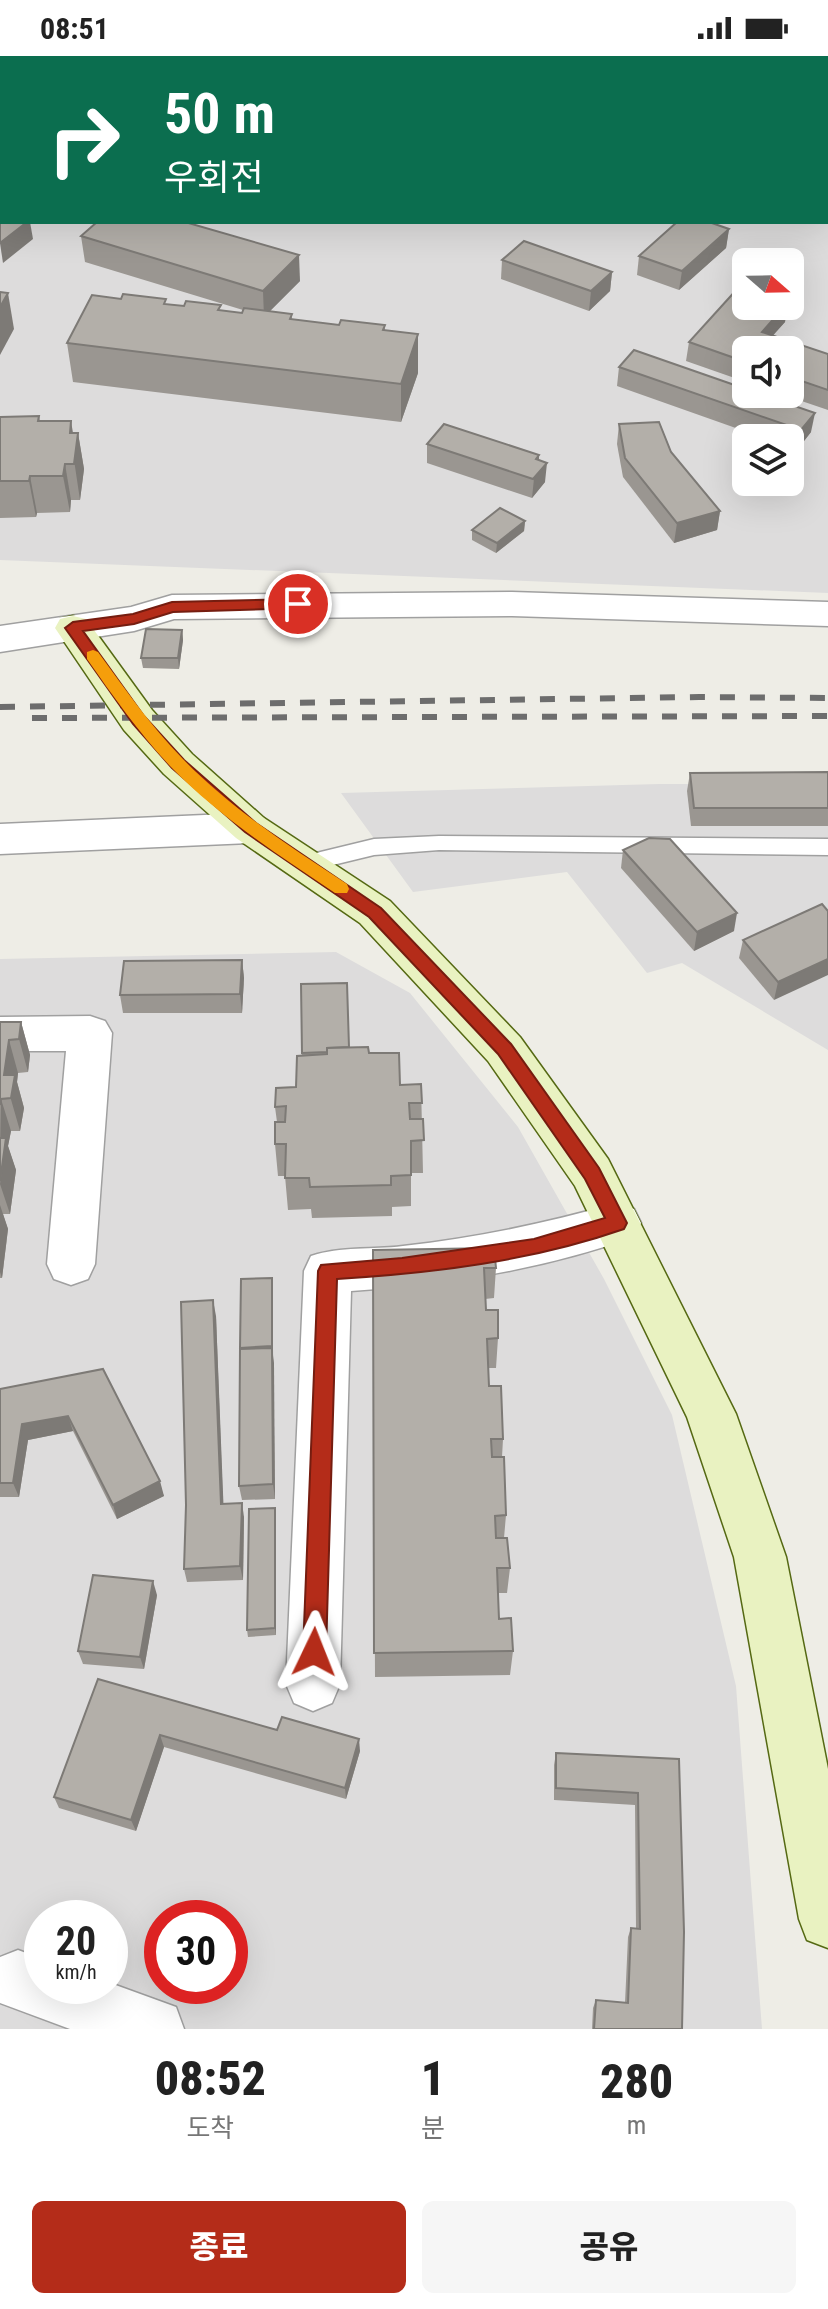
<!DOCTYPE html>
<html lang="ko">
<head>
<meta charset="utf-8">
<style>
  body { margin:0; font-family:"Roboto Condensed","Noto Sans KR",sans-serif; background:#f6f6f6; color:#222; height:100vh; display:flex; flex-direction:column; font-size:30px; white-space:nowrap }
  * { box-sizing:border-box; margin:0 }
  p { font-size:26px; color:#767676 }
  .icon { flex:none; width:44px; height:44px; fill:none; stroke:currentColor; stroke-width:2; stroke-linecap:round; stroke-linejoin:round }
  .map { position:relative; height:1973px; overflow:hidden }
  .panel { display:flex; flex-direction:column; background:#fff; flex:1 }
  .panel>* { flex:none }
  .guide { position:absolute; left:0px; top:0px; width:828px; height:168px; box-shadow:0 8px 32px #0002; background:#0b6e4f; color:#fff; overflow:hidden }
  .needle { width:52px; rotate:110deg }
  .fabs { position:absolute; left:732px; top:192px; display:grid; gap:16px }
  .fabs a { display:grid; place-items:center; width:72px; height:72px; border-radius:12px; background:#fff; box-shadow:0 8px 32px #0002; font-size:40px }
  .speed { position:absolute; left:24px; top:1844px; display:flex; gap:16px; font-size:40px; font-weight:700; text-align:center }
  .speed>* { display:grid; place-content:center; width:104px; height:104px; border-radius:50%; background:#fff; box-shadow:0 8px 32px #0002; line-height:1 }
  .speed small { font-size:20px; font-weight:400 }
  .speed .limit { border:12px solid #d22; background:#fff; color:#111 }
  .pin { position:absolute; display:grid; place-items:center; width:68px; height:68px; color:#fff; margin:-34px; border:4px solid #fff; border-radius:50%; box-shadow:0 2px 8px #0007 }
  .me { position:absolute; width:88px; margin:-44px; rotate:2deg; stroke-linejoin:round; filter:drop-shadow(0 0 6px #0008) }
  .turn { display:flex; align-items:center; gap:28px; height:168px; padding:0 32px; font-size:36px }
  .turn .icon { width:104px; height:104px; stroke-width:2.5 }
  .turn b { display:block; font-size:56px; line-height:68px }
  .eta { display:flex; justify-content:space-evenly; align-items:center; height:136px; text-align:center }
  .eta b { font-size:48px; font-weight:800; line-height:56px }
  .action { display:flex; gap:16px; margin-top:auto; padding:16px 32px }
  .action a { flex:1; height:92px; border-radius:12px; background:#b42c19; color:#fff; font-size:32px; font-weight:800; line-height:92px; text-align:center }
  .action a+a { background:#f6f6f6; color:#222 }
  .status { display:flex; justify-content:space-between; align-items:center; height:56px; padding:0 40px; background:#fff; direction:ltr }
  .status svg { height:22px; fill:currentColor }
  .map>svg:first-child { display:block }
</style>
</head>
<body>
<div class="status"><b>08:51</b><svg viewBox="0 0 49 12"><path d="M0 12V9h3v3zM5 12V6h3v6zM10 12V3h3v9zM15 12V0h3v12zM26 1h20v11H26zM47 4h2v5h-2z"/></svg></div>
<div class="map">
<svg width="828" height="1973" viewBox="0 0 828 1973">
  <rect width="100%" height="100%" fill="#eeede6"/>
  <g fill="#dddcdc" fill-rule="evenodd">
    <path d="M0,0H828V537L0,504ZM2,2H826V166H2ZM746,206H790V250H746ZM746,294H790V338H746ZM746,382H790V426H746Z"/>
    <polygon points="659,728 828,728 828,994 682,907 647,917 567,816 413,836 341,737"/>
    <path d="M336,896L410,937L518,1071L604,1223L672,1359L736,1630L762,1973H0V903ZM42,1862H110V1930H42ZM162,1862H230V1930H162Z"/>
  </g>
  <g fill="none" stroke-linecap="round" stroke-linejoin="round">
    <defs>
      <polygon id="lane" points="439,780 828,783 828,799 439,794 374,799 304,816 297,813 294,808 297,803 304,800 374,783"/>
      <g id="street">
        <polygon points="135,0 164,0 133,2"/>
        <rect x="0" y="54" width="2" height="16"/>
        <polygon points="512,536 828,546 828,570 512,560 174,563 134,575 0,596 0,570 131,551 172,539"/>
        <polygon points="250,757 264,762 270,772 264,782 250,787 0,798 0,768"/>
        <polygon points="90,960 105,965 112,977 95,1208 88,1223 71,1229 54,1223 47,1208 66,995 0,995 0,961"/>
        <path d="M617,1147L634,1153L641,1167L634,1181C543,1213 447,1229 351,1235L340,1628L332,1647L313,1655L294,1647L286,1628L304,1215L311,1200C341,1190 372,1194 403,1190C476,1182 547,1167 617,1147Z"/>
        <polygon points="18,1894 42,1903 42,1930 110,1930 110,1927 176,1951 184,1973 70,1973 0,1947 0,1901"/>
      </g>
      <polygon id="secondary" points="73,560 86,563 152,654 192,698 264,762 390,845 520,981 608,1103 736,1358 786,1501 828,1713 828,1892 807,1884 799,1863 734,1501 687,1361 575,1130 488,1005 360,867 236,782 164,718 124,674 55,572 60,563"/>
    </defs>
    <use href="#lane" stroke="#a0a0a0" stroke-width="3"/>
    <use href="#street" stroke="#a0a0a0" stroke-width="3"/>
    <use href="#secondary" stroke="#556913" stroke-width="3"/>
    <use href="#lane" fill="#fff" fill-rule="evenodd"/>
    <use href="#street" fill="#fff" fill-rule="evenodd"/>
    <use href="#secondary" fill="#e9f2c1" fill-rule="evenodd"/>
    <g stroke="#6d6d6d" stroke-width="6" stroke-dasharray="15 15" stroke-linecap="butt">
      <polyline points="0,651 699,641 828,642"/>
      <polyline points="32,662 828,660"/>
    </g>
  </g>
  <g fill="#9a9691">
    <polygon points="0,0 128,0 125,2 2,2 2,25 0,24"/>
    <polygon points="256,0 820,0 817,2 263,2"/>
    <polygon points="729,173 726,192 679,234 637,219 639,200"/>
    <polygon points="81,180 300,225 270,255 292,258 292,263 339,269 385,269 385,274 418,278 418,317 401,366 73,326 67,287 166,248 242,257 243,254 85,206"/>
    <polygon points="502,204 612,216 610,235 589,255 501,223"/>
    <polygon points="746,250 787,250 785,266 773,279 828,298 828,354 781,338 790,338 790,294 746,294 746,326 686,305 689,286"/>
    <polygon points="619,311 811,376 797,394 790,391 790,382 764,382 617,330"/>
    <polygon points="39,360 40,365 73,377 78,377 84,413 80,444 71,444 70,456 37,457 36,461 0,462 0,361"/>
    <polygon points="619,368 671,396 720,455 717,474 674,487 623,421 617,388"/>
    <polygon points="427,388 539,399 539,404 545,426 532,442 427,407"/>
    <polygon points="525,465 524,475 496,497 472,484 472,474"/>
    <polygon points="182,574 183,584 179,613 143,612 141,602"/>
    <polygon points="828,716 828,770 691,770 687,735 690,717"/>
    <polygon points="623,794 734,875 694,895 621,812"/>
    <polygon points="828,855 774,944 739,902 743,884"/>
    <polygon points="242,904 244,922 242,957 123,957 120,939"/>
    <polygon points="0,966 21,966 30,999 28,1016 18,1017 17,1026 24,1052 20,1075 11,1075 8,1090 16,1114 10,1158 3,1158 8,1173 2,1222 0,1222"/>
    <polygon points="349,991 369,997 400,1029 421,1028 423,1117 411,1117 411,1150 392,1151 392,1160 312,1162 311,1153 288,1154 285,1120 278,1120 275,1088 277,1066 275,1051 296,1031 302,997"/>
    <polygon points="373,1194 496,1212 494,1242 485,1243 486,1254 498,1282 496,1312 488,1312 489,1330 503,1383 502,1401 506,1459 504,1482 510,1512 507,1537 498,1537 499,1563 513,1595 510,1619 375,1621"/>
    <polygon points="272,1222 275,1443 242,1444 239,1430 241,1223"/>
    <polygon points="216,1260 223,1448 244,1461 243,1524 187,1526 184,1513"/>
    <polygon points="103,1313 164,1440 117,1463 73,1375 28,1384 19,1441 0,1441 0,1333"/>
    <polygon points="276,1459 276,1579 248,1581 247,1574"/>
    <polygon points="157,1539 144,1613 83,1608 78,1595"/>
    <polygon points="98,1623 277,1674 360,1695 346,1743 164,1691 136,1775 59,1752 54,1741"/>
    <polygon points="556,1697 679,1703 682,1973 592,1973 593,1952 596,1944 625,1947 628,1881 631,1872 636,1873 635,1749 554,1744 554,1709"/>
  </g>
  <g fill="#7d7a76">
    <polygon points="85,0 128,0 125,2 82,2"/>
    <polygon points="828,37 828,61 826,64 826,40"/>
    <polygon points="27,166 30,166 33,183 3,207 0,187"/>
    <polygon points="729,173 726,192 679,234 682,215"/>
    <polygon points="299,199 300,225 264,261 263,235"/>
    <polygon points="612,216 610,235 589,255 591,235"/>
    <polygon points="8,237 14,273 0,299 0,251"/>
    <polygon points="785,250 787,250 785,266 760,294 762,276"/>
    <polygon points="418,278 418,317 401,366 401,328"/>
    <polygon points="815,357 811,376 797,394 801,374"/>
    <polygon points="71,365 76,395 78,377 84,413 80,444 70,377"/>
    <polygon points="539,399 538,417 547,407 545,426 532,442 536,403"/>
    <polygon points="65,408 71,444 70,456 63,420"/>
    <polygon points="30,420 37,457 36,461 29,425"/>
    <polygon points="720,455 717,474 674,487 677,467"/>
    <polygon points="525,465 524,475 496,497 497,487"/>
    <polygon points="182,574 183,584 179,613 178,602"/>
    <polygon points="737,857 734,875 694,895 697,876"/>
    <polygon points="828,903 828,919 774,944 778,926"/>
    <polygon points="242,904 244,922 242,957 240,938"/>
    <polygon points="21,966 30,999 28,1016 19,983"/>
    <polygon points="9,984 18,1017 17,1026 24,1052 20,1075 4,1019"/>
    <polygon points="1,1043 11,1075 8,1090 16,1114 10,1158 0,1128 3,1107 0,1098"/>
    <polygon points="0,1149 8,1173 2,1222 0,1216"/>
    <polygon points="272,1222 273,1231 273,1299 272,1290"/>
    <polygon points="213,1244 216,1260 224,1462 221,1448"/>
    <polygon points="272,1292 274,1307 275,1443 273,1428"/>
    <polygon points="68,1360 73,1375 28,1384 19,1441 13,1427 22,1368"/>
    <polygon points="160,1425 164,1440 117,1463 113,1449"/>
    <polygon points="242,1447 244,1461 243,1524 240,1510"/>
    <polygon points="275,1452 276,1459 276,1579 275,1572"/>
    <polygon points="153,1525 157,1539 144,1613 140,1601"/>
    <polygon points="160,1679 164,1691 136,1775 131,1764"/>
    <polygon points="359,1683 360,1695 346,1743 345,1732"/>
  </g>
  <g fill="#b3afa9" stroke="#7d7a76" stroke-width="2">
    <polygon points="14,0 85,0 82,2 21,2"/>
    <polygon points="358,0 463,0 461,2 366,2"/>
    <polygon points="468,0 522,0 520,2 466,2"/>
    <polygon points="522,0 788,0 796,2 520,2"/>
    <polygon points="826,10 828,10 828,37 826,40"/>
    <polygon points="0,154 2,155 2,166 27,166 0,187"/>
    <polygon points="97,166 185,166 299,199 263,235 81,180"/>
    <polygon points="677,166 709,166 729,173 682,215 639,200"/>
    <polygon points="524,185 612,216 591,235 502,204"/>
    <polygon points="739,231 746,233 746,250 785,250 762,276 828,298 828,334 790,321 790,294 746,294 746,306 689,286"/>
    <polygon points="0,236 8,237 0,251"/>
    <polygon points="123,238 166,243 164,248 184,250 186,245 221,249 218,254 242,257 244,252 292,258 290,263 339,269 341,264 385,269 383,274 418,278 401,328 67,287 92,239 121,243"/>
    <polygon points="634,294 746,333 746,338 760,338 815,357 801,374 619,311"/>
    <polygon points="39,360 38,365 71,365 70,377 78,377 74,408 65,408 63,420 30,420 29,425 0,425 0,361"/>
    <polygon points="659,366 671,396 720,455 677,467 625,402 619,368"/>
    <polygon points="444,368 539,399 536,403 547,407 533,423 427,388"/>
    <polygon points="500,452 525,465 497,487 472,474"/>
    <polygon points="146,573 182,574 178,602 141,602"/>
    <polygon points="828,716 828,752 694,752 690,717"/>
    <polygon points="649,782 670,783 737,857 697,876 623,794"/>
    <polygon points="822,848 828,855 828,903 778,926 743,884"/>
    <polygon points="242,904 240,938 120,939 124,905"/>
    <polygon points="347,927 349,991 327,992 327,996 302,997 301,928"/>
    <polygon points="0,966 21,966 19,983 9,984 4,1019 15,1019 11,1042 1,1043 0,1049"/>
    <polygon points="368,991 369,997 399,997 400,1029 421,1028 422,1047 409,1047 410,1063 423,1063 424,1084 411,1085 411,1119 391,1120 391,1129 310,1131 309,1122 285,1122 286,1088 275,1088 275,1066 285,1066 286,1050 275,1051 276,1032 296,1031 297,1000 327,998 327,992"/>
    <polygon points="0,1082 6,1082 0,1125"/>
    <polygon points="494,1192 496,1212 484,1212 486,1254 498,1254 498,1282 487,1283 489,1330 501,1330 503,1383 491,1383 492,1401 504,1401 506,1459 495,1460 496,1482 507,1482 510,1512 497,1512 499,1563 511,1562 513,1595 374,1597 373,1194"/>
    <polygon points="272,1222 272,1290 240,1292 241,1223"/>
    <polygon points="213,1244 221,1448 242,1447 240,1510 184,1513 186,1449 181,1246"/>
    <polygon points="272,1292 273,1428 239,1430 240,1293"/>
    <polygon points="103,1313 160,1425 113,1449 68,1360 22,1368 13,1427 0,1427 0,1333"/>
    <polygon points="275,1452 275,1572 247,1574 249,1453"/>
    <polygon points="93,1519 153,1525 140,1601 78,1595"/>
    <polygon points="98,1623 277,1674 282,1661 359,1683 345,1732 160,1679 131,1764 54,1741"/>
    <polygon points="556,1697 679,1703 684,1876 682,1973 594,1973 596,1944 628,1947 631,1872 640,1873 638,1737 556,1732"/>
  </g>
  <path fill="#b42c19" stroke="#751d10" stroke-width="2" d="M298,543L306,548L303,552L173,556L134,568L83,575L144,660L184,704L256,767L381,852L511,988L599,1112L627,1167L624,1173C532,1205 435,1217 337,1223L326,1596L322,1604L314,1607L306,1604L303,1596L318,1215L321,1209L402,1202L534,1183L605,1162L585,1123L498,998L369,861L245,776L172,712L133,668L65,572L73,566L133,558L172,546Z"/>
  <path fill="#f59e0b" d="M93,594L98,596C125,633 150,669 182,702C230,752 289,790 347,828L349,833L347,837H335C277,798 218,760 170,710C139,677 113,640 87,603V596Z"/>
</svg>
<div class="fabs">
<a><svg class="needle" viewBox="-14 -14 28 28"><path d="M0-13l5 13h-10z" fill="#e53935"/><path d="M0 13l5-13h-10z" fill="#767676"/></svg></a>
<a><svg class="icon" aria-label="sound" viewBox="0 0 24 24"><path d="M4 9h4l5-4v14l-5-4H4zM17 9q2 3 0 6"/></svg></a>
<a><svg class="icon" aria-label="layers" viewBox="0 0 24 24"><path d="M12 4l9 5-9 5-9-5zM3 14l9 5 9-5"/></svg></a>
</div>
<div class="speed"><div>20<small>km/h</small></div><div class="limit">30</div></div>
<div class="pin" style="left:298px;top:548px;background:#d93025"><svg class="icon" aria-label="arrive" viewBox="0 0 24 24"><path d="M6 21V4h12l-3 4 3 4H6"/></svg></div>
<svg class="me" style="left:314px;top:1596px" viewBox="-20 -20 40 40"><path d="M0-17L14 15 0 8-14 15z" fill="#b42c19" stroke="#fff" stroke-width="4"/></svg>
<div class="guide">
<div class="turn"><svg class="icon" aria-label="right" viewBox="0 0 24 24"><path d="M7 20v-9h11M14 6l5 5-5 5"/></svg><div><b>50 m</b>우회전</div></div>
</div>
</div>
<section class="panel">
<div class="eta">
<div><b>08:52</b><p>도착</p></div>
<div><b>1</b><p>분</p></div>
<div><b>280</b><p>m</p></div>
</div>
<div class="action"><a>종료</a><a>공유</a></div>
</section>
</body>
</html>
